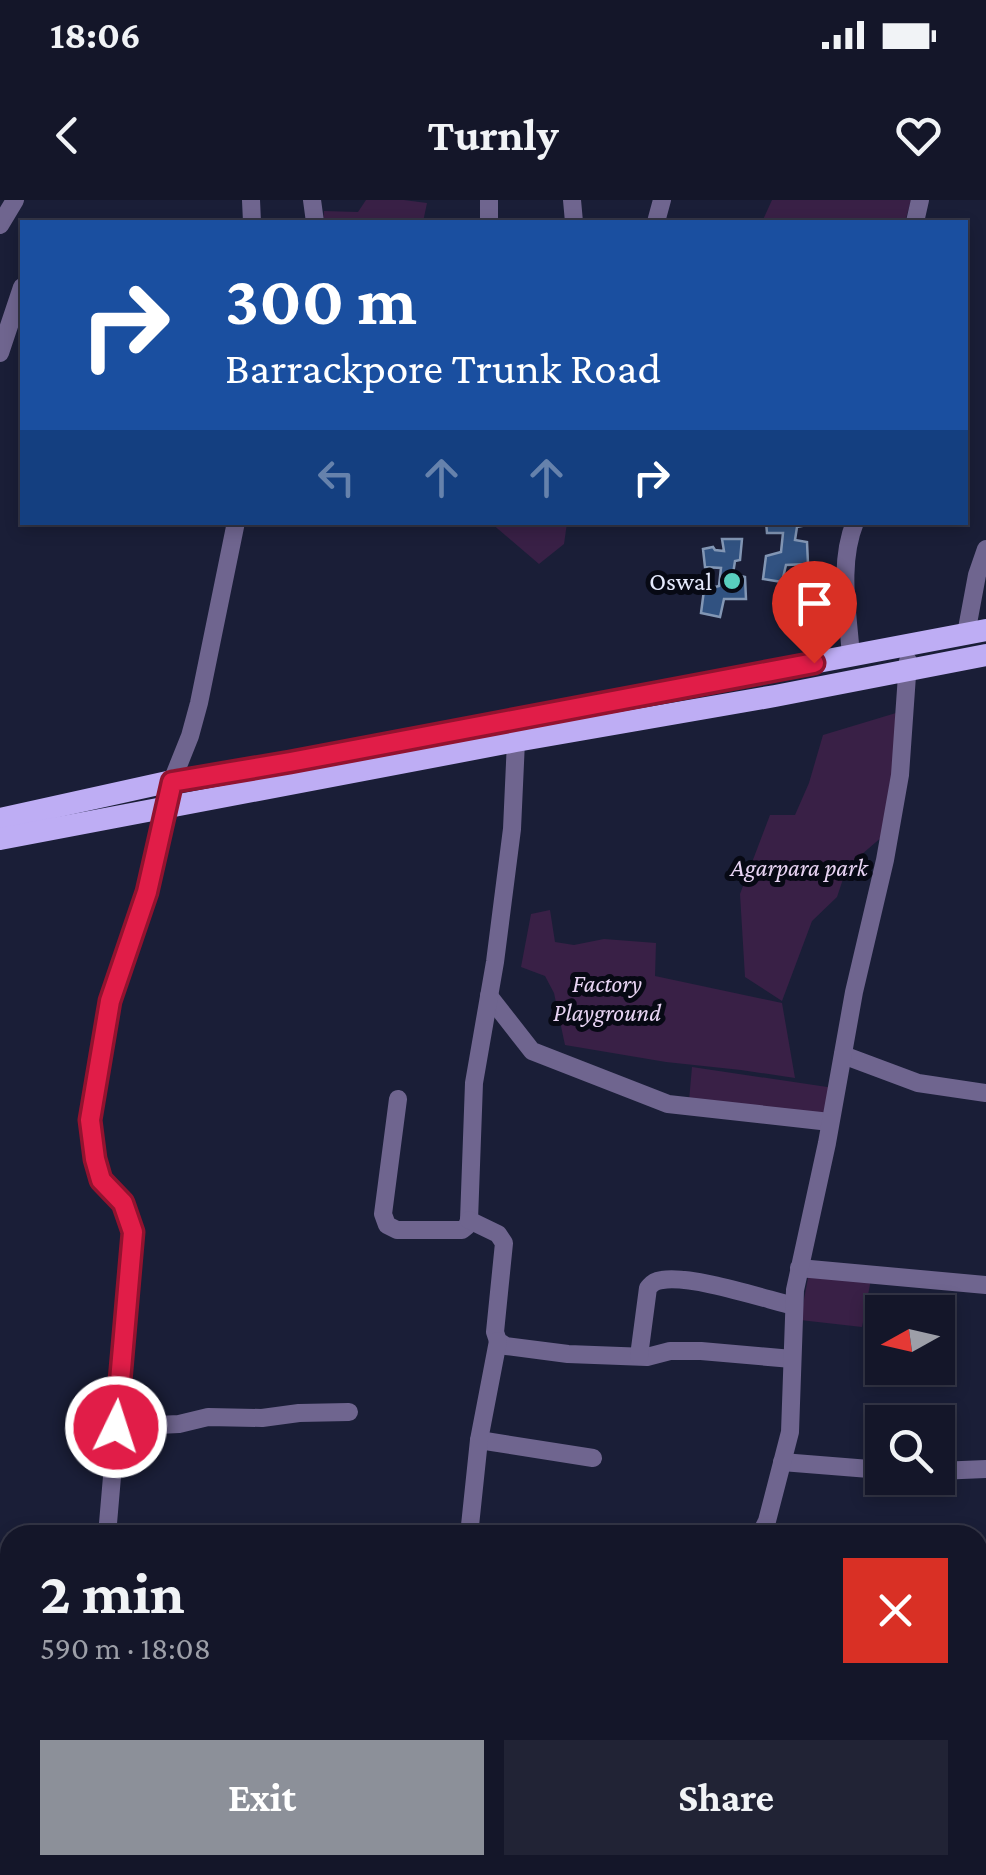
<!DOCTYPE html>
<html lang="en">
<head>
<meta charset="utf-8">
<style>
  body { margin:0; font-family:"Crimson Pro",serif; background:#212335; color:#f1f3f6; height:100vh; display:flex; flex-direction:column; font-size:38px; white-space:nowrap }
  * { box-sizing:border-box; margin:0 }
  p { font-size:32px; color:#9d9fa8 }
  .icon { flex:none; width:55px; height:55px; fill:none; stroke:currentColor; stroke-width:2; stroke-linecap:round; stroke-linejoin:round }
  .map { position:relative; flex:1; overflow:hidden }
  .sheet { position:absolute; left:0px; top:1325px; width:988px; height:350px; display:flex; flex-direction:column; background:#141629; border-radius:30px 30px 0 0; box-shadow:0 5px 15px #0003,0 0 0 2px #333546 }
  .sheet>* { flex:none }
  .guide { position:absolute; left:20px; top:20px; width:948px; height:305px; border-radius:0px; box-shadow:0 5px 15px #0003,0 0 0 2px #333546; background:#1a4fa0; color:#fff; overflow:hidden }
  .needle { width:65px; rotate:262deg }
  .fabs { position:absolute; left:865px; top:1095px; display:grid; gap:20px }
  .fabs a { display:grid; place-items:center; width:90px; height:90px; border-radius:0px; background:#141629; box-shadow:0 5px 15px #0003,0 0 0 2px #333546; font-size:50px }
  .pin { position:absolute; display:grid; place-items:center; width:85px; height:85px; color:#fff; margin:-102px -42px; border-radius:50% 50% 50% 0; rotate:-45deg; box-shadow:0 0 10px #0007 }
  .pin .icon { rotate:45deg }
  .me { position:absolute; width:110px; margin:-55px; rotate:4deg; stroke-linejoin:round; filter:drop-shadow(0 0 8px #0008) }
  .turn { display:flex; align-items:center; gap:35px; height:210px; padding:0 40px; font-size:45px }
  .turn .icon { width:130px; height:130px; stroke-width:2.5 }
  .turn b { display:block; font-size:70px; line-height:85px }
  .lanes { display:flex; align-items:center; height:95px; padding:0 40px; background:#0003; justify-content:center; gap:50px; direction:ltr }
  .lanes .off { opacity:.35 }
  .round { display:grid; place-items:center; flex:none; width:105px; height:105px; border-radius:0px; background:#212335 }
  .headline { display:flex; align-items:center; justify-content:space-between; height:170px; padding:0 40px }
  h1 { font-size:60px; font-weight:700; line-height:75px }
  .action { display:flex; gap:20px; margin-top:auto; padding:20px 40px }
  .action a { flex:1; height:115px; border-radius:0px; background:#8c9099; color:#fff; font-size:40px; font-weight:700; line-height:115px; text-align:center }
  .action a+a { background:#212335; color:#f1f3f6 }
  .status { display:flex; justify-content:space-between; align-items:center; height:70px; padding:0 50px; background:#141629; direction:ltr }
  .status svg { height:28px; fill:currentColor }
  header { display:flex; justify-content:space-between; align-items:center; height:130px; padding:0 40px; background:#141629; font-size:45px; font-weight:700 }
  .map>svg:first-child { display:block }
</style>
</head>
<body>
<div class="status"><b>18:06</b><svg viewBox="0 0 49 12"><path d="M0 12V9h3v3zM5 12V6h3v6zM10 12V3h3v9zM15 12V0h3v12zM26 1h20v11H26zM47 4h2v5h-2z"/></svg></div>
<header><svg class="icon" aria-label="back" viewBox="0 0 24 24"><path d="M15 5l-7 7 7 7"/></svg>Turnly<svg class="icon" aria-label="heart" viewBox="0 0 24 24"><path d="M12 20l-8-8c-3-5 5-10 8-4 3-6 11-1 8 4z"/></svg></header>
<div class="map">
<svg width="986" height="1675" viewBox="0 0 986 1675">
  <rect width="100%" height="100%" fill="#1a1e37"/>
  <g fill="#392046">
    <polygon points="366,0 404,0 427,3 423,22 323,22 324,11 358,12"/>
    <polygon points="772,0 911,0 905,22 762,22"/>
    <polygon points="491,323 567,323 564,344 539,364"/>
    <polygon points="896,513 894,576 883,636 847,667 837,697 812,721 782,801 745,777 740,694 770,615 795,615 809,583 823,535"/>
    <polygon points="550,710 555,742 574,745 604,739 656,743 655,776 782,803 795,878 741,870 666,862 565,845 554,793 545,776 521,767 531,714"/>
    <polygon points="692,867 834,888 829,921 689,901"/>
    <polygon points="809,1073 871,1079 862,1127 800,1120"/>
  </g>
  <g fill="#315281" stroke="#8296b4" stroke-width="2.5">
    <polygon points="766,322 802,322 802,326 797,327 795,340 807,342 808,364 786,365 782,382 763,379 766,356 781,352 783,333 767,333"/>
    <polygon points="722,339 742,339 740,360 735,361 733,374 745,377 746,399 724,399 720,417 701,413 704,390 719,386 721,368 705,367 703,349 713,347 715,350 724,351"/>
  </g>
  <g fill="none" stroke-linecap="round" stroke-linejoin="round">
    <g stroke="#6f658f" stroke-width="18">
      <polyline points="251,0 252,22"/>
      <polyline points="312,0 315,22"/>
      <polyline points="489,0 489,22"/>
      <polyline points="572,0 574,22"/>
      <polyline points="656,22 662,0"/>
      <polyline points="915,22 920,0"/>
      <polyline points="0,25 15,0"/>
      <polyline points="0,153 22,87"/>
      <polyline points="966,434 977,375 986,349"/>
      <path d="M851,456C848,413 838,364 855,322"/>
      <polyline points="489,796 532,851 668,904 830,922"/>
      <polyline points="843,855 918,883 986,893"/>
      <polyline points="398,899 383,1014 387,1025 397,1030 462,1030 467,1026 469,1020 474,883 495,762 512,629 516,541"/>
      <polyline points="469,1020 498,1034 504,1043 495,1132 498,1141 506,1146 568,1154 647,1157 670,1151 701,1151 792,1159"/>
      <polyline points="799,1068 986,1085"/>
      <path d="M639,1156L648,1088C653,1083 654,1081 662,1080C692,1075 762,1098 794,1106"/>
      <polyline points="115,1227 179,1224 208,1217 262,1218 299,1213 349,1212"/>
      <polyline points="479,1240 593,1258"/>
      <polyline points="782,1262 882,1270"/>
      <polyline points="938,1271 986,1269"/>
      <polyline points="107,1335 133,1032 123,1003 101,980 95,959 90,920 110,801 147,693 172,581 190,536 199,503 236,322"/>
      <polyline points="469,1335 479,1240 498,1141"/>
      <polyline points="760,1335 767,1321 790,1232 795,1090 827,943 854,792 885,660 900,575 908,461"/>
      <polyline points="0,1567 10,1567"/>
      <polyline points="978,1591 986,1591"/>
      <polyline points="743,1665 747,1675"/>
      <polyline points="92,1675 93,1665"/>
      <polyline points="297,1675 300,1665"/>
      <polyline points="423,1675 425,1665"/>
      <polyline points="666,1675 674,1665"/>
      <polyline points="849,1675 850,1665"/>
      <polyline points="982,1675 986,1672"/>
    </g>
    <g stroke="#beadf4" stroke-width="22">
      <polyline points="0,619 172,581 290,562 986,430"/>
      <polyline points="0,639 516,541 775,496 986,455"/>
    </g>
  </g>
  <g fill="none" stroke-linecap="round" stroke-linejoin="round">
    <defs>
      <polyline id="route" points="116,1227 133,1032 123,1003 101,980 95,959 90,920 110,801 147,692 172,582 290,562 814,463"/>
    </defs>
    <use href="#route" stroke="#92132f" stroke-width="25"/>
    <use href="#route" stroke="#e11d48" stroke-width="18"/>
  </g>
  <circle fill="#59cebe" stroke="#070914" stroke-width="4" cx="732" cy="381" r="10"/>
  <g text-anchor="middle" stroke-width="10" stroke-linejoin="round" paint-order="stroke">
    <g font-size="25" fill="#e6eafc" stroke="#070914" text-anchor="end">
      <text x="712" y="390">Oswal</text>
    </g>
    <g font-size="25" font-style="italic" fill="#e9d5f4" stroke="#070914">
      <text x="799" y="676">Agarpara park</text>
      <text x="607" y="792">Factory<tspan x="607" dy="29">Playground</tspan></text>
    </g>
  </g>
</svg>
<div class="fabs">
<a><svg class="needle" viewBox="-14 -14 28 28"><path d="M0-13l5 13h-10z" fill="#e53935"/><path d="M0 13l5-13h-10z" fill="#9d9fa8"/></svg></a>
<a><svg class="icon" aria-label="search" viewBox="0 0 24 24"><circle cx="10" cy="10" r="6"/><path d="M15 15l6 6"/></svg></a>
</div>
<div class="pin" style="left:814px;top:463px;background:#d93025"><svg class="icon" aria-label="arrive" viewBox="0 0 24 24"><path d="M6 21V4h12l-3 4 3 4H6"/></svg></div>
<svg class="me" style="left:116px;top:1227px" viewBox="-20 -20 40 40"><circle r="17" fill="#e11d48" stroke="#fff" stroke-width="3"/><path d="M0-11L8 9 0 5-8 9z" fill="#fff"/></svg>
<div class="guide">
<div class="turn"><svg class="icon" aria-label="right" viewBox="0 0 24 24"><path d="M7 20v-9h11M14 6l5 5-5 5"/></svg><div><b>300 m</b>Barrackpore Trunk Road</div></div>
<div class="lanes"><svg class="icon off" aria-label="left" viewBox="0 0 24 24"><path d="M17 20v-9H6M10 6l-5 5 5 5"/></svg><svg class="icon off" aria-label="ahead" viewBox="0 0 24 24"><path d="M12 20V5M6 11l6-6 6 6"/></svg><svg class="icon off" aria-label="ahead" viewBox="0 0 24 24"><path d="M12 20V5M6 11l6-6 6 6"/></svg><svg class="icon" aria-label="right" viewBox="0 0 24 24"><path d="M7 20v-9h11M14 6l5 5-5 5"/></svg></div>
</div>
<section class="sheet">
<div class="headline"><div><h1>2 min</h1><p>590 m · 18:08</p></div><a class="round" style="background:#d93025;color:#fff"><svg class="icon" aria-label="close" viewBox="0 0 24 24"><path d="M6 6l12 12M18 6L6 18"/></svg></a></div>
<div class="action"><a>Exit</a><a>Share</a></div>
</section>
</div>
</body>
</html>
